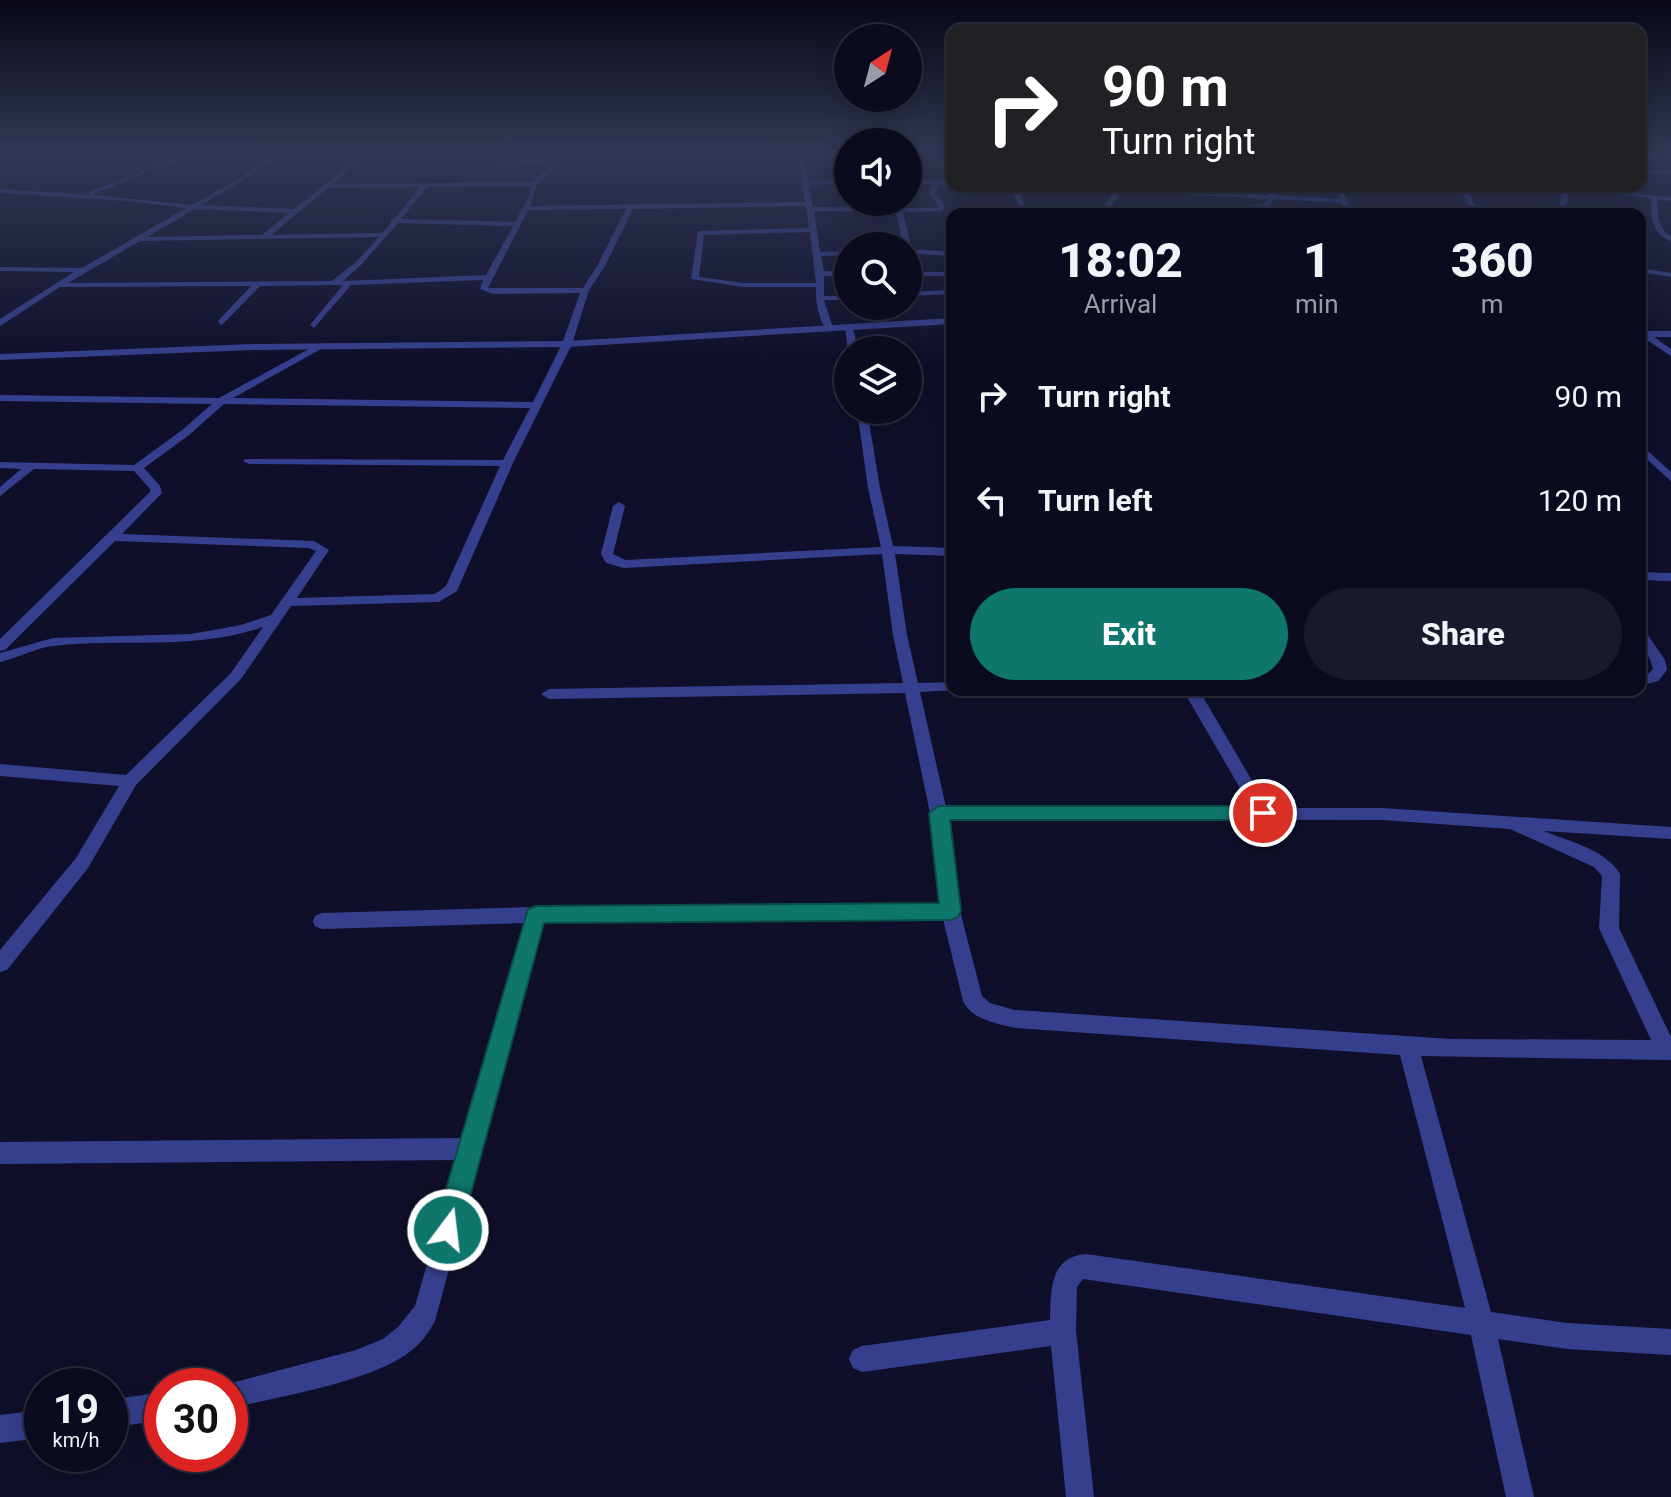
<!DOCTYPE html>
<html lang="en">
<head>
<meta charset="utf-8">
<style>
  body { margin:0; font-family:Roboto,sans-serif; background:#19192d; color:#f1f3f6; height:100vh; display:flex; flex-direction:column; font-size:30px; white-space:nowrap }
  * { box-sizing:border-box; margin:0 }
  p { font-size:26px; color:#9a9ba5 }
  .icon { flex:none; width:44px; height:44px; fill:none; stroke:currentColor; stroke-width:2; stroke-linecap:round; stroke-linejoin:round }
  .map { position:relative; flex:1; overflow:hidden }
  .sheet { position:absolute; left:946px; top:208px; width:700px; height:488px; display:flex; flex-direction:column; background:#0b0b20; border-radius:16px; box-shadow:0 4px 20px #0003,0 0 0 2px #2b2b3e }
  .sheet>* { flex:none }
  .top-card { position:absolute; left:946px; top:24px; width:700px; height:168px; border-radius:16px; box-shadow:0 4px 20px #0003,0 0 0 2px #2b2b3e; background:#202124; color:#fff; overflow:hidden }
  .needle { width:52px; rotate:36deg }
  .fabs { position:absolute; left:834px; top:24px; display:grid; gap:16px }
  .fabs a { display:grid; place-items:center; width:88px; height:88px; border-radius:50%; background:#0b0b20; box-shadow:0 4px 20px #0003,0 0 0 2px #2b2b3e; font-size:40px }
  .speed { position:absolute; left:24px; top:1368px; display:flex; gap:16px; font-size:40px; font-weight:700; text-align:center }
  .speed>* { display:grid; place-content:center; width:104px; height:104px; border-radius:50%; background:#0b0b20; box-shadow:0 4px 20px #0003,0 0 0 2px #2b2b3e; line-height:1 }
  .speed small { font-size:20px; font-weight:400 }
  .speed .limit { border:12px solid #d22; background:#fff; color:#111 }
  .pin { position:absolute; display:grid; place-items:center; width:68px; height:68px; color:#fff; margin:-34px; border:4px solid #fff; border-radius:50%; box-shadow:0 2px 8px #0007 }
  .me { position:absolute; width:88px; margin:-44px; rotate:15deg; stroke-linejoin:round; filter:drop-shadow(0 0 6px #0008) }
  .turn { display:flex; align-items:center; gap:28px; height:168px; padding:0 24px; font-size:36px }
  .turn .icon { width:104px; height:104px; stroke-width:2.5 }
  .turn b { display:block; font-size:56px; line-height:68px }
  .eta { display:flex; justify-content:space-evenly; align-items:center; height:136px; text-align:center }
  .eta b { font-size:48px; font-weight:800; line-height:56px }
  .primary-button { display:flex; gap:16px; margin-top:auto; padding:16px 24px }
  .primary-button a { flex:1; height:92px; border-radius:48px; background:#0f766e; color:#fff; font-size:32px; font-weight:800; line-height:92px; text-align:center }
  .primary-button a+a { background:#19192d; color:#f1f3f6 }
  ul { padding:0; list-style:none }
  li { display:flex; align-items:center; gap:24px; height:104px; padding:0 24px }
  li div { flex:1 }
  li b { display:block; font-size:30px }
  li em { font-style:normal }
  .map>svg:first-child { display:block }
</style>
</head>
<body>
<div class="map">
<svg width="1671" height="1497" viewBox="0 0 1671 1497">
  <rect width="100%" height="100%" fill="#0f0f2b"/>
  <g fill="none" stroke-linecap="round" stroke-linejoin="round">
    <g fill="#363f8d" fill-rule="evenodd">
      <polygon points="0,153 4,153 0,155"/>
      <path d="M186,153H193L92,195L192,205L240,178L272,153H278L273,157L343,160L269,161L244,180L201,205L294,209L355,161L357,164L333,184L532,182L553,164L456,163L556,161L565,153H571L537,185L530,206L805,202L798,153H804L809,181L848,180V184L809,185L813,207L938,208L936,201L929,194L932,184H908V180L952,181V185H939L935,194L942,200L945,208L941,211L903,212L911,246L908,248L903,246L896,212L814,211L820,252L848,251V255L821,256L824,271L848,272V276H824V296H848V300H824L833,328L829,331C818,322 816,302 816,287H744L691,279L698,231L809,228L806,206L633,209L605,266L589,290L572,344L513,463L457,591L439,602L291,606L241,679L136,785L88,868L7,970L0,972V950L76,858L119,786L0,776V764L126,775L231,673L263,627C194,651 124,638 53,646C35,648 18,658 0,662V653L53,638L191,634L241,625L271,615L316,551L308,548L115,541L5,650L0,651V639L150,492V489L134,471L34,469L0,496V487L21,469L0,468V462L134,465L181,431L212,404L0,401V395L219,398L318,344L323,347L321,349L233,398L533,402L562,344L580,293L493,294L480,289L483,280L351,285L314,328L310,325L343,285L260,286L222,325L218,322L219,320L251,286L60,287L0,326V319L74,272L0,271V267L82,268L186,208L128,201L0,193V189L90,195L89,192ZM530,186L529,196L515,222L401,219L427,187ZM420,187L394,219L390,220L391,223L382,233L271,235L328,188ZM195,209L289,213L262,235L147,237ZM626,209L597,266L583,288H488L528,210ZM398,223L513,226L486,275L343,281L361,265ZM810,232L816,283H744L699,277L704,235ZM379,237L356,262L332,281L68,283L140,241ZM224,404L530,408L503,460L245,459L243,461L249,464L500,466L446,586L435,594L297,598L329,550L314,541L122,534L162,493L160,486L144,468L189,435Z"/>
      <polygon points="1640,153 1671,153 1671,156 1642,155"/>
      <rect x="1640" y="170" width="31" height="4"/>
      <polygon points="974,186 1019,191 1028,214 1022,214 1014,194"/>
      <polygon points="1119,186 1125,186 1105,214 1098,214"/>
      <polygon points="1141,186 1268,195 1266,187 1272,186 1275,195 1340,199 1336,186 1342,186 1352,214 1346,214 1342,203 1274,199 1268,208 1214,213 1212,210 1265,204 1268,199 1195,195"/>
      <path d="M1459,186H1465L1475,205L1559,211L1563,186L1671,197V201L1657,199C1658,214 1657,228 1671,236V241C1651,233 1651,218 1651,198L1569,188L1565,214L1477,209L1479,214H1473Z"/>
      <polygon points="908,249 952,252 952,256 908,253"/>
      <polygon points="1640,268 1671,273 1671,277 1640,272"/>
      <rect x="908" y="272" width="44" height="4"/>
      <polygon points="952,290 952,294 908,296 908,292"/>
      <polygon points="849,325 853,328 858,350 848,350 845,328"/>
      <polygon points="1641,332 1647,332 1671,349 1671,356 1641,336"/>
      <path d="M857,410H867L880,488L893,546L952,548V556L895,554L907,635L918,683L952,682V690H958L920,692L946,807H1251L1183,690H1199L1268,808H1382L1671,827V839L1544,831C1570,842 1605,849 1620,874L1619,928L1671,1037V1060L1421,1056L1491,1312L1567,1323L1671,1329V1355L1567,1349L1498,1339L1534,1497H1506L1471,1335L1083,1279L1077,1287L1076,1331L1094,1497H1066L1051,1346L862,1372L853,1368L849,1359L853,1350L862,1346L1050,1320C1051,1291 1049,1257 1086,1254L1465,1308L1400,1055L1015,1028C996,1023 972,1020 963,1001L943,919L543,922L435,1321C429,1332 422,1342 412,1350C371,1383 281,1395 230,1409V1386H220L356,1350L383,1339L398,1327L415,1306L457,1160L0,1164V1142L463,1138L524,923L322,929L315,926L313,921L315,916L322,913L536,907L941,904L930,813L905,693L549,699L541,694L549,689L903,683L893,635L882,554L624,568L606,563L601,554L613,506L619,502L625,506L613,554L625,560L881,547L868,488ZM948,819L1382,820L1510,829L1594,867L1602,876L1599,928L1651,1040L1451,1039L1015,1010L990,1003L982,996L960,911Z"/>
      <polygon points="1640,444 1671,472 1671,481 1640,453"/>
      <polygon points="1640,572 1671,573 1671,581 1640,580"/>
      <path d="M1640,630L1645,631L1665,660L1667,670L1658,681L1640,686V676L1648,674L1653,669C1650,654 1640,646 1640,630Z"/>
      <polygon points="162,1392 162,1420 110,1428 110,1400"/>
      <polygon points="42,1410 42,1438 0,1443 0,1415"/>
    </g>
    <g fill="#363f8d" fill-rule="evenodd">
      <polygon points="952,318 952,324 567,347 253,350 0,360 0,354 253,344 567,341"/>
      <rect x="1640" y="331" width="31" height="6"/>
    </g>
  </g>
  <linearGradient id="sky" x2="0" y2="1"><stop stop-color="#080818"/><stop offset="0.42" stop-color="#313755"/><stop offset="1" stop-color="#313755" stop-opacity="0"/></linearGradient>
  <rect width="1671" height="362" fill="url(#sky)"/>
  <polygon fill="#0f766e" stroke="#0a4d48" stroke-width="2" points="939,806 1263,806 1272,813 1263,820 950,820 961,911 958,917 951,920 544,923 461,1230 457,1240 448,1244 438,1240 434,1230 528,909 536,906 939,903 929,813"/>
</svg>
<div class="fabs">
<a><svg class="needle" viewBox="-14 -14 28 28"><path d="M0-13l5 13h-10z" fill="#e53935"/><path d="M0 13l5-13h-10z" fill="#9a9ba5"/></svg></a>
<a><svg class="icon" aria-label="sound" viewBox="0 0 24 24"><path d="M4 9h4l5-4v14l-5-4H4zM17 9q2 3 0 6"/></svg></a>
<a><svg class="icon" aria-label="search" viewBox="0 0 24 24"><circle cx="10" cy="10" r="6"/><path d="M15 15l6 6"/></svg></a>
<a><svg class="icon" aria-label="layers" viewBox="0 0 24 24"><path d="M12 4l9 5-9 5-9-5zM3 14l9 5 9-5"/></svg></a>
</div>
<div class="speed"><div>19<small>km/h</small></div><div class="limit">30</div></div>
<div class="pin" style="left:1263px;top:813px;background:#d93025"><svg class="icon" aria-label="arrive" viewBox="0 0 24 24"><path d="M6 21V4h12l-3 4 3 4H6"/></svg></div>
<svg class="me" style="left:448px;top:1230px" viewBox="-20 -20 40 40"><circle r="17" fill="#0f766e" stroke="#fff" stroke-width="3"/><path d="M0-11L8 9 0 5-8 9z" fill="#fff"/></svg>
<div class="top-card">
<div class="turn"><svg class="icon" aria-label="right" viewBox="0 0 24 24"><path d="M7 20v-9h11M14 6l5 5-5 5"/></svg><div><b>90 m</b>Turn right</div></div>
</div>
<section class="sheet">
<div class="eta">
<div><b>18:02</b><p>Arrival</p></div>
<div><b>1</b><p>min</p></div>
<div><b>360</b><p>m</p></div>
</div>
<ul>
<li><svg class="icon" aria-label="right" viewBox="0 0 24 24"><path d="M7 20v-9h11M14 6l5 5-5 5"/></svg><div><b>Turn right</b></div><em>90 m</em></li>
<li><svg class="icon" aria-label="left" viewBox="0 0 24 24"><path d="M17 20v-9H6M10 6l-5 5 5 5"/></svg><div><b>Turn left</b></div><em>120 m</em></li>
</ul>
<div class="primary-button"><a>Exit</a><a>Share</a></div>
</section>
</div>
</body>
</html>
